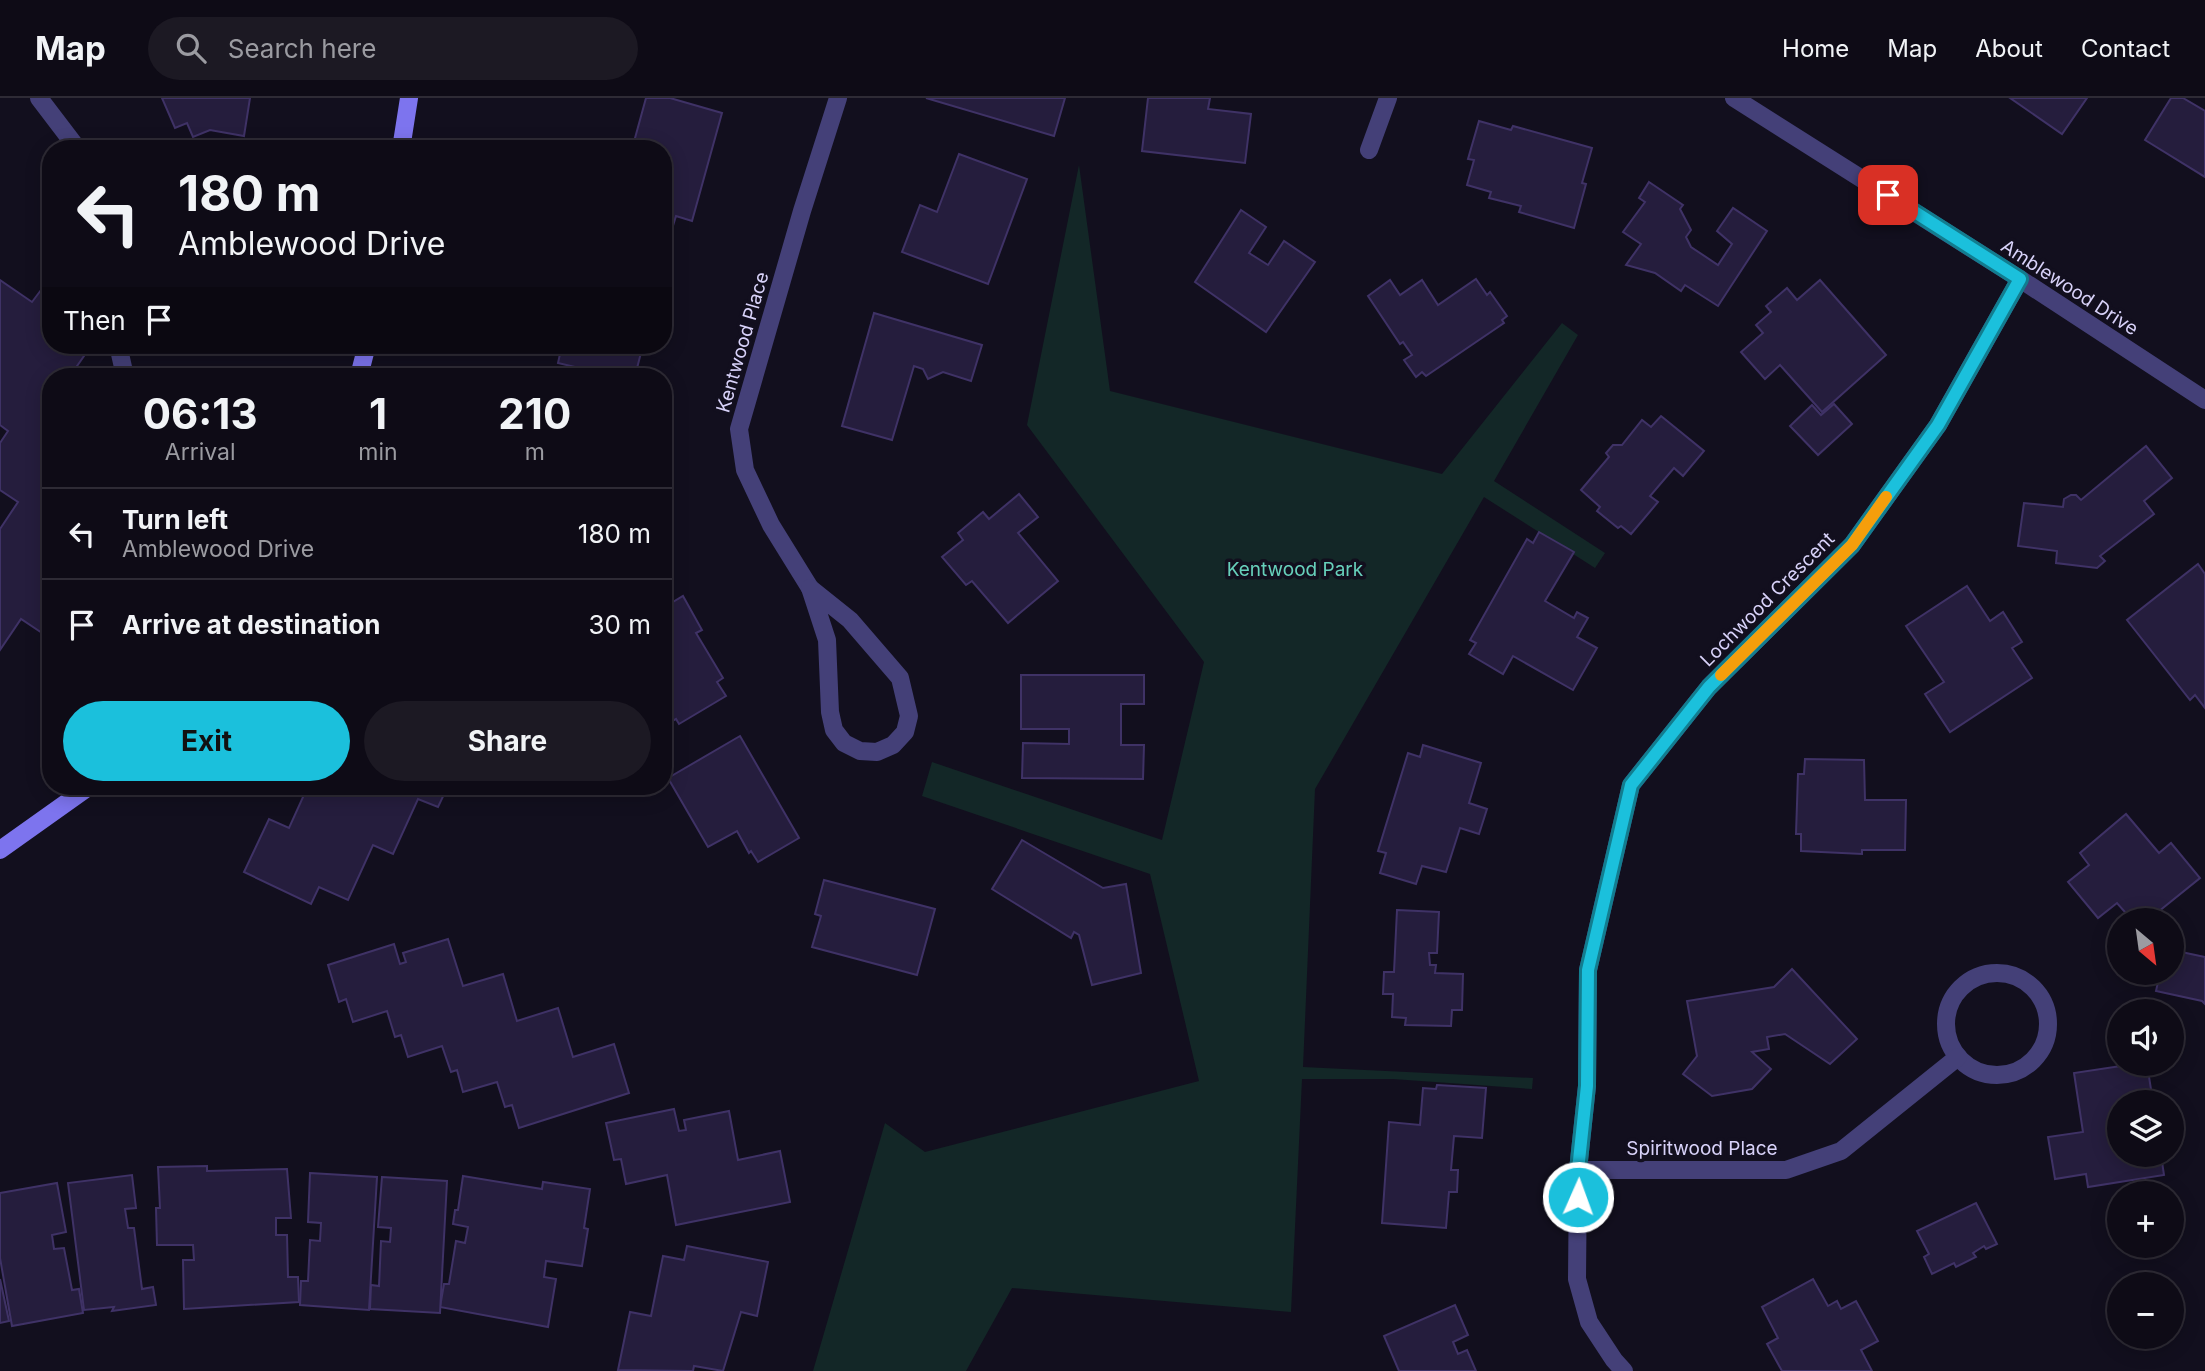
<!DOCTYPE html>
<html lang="en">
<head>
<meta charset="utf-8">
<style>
  body { margin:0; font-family:Inter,sans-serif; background:#1c1923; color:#f1f3f6; height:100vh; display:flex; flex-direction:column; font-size:26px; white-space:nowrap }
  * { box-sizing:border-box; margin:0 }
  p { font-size:23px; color:#9b9ba1 }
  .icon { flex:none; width:38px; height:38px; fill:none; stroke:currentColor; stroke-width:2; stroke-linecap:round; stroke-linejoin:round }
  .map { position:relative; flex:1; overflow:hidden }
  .panel { position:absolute; left:42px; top:270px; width:630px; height:427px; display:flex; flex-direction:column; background:#0e0b16; border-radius:28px; box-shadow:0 4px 18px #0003,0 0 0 2px #2e2b35 }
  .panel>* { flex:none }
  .guide { position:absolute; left:42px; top:42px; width:630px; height:214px; border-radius:28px; box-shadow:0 4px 18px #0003,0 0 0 2px #2e2b35; background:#0e0b16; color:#f1f3f6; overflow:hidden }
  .needle { width:46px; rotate:151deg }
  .fabs { position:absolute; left:2107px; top:810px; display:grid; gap:14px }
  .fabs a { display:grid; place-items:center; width:77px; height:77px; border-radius:50%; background:#0e0b16; box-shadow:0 4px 18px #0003,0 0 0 2px #2e2b35; font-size:35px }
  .pin { position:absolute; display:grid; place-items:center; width:60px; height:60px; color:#fff; margin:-30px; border-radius:14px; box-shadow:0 4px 10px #0006 }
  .me { position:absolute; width:77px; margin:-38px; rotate:2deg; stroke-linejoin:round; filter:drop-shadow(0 0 5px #0008) }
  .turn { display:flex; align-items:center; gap:24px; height:147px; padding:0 21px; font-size:32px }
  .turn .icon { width:91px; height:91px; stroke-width:2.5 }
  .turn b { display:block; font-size:49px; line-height:60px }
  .then { display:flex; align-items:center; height:66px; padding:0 21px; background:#0003; gap:14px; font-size:26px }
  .eta { display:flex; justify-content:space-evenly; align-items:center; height:119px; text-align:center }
  .eta b { font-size:42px; font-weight:700; line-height:49px }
  .button { display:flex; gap:14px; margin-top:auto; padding:14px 21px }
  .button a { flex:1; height:80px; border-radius:42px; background:#1bc0dc; color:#111; font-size:28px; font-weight:700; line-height:80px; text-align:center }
  .button a+a { background:#1c1923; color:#f1f3f6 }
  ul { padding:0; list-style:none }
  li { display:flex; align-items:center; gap:21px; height:91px; padding:0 21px; border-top:2px solid #2e2b35 }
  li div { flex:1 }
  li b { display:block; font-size:26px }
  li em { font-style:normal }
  header { display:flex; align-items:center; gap:42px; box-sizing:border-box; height:98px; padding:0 35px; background:#0e0b16; border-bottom:2px solid #2e2b35 }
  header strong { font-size:33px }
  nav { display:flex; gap:38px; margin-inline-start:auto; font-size:24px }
  .search { width:490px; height:63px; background:#1c1923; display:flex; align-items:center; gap:18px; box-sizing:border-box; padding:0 24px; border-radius:38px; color:#9b9ba1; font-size:26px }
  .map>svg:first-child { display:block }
</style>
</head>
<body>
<header>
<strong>Map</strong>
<div class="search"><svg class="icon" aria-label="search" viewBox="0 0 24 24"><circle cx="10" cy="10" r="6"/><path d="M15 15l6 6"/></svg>Search here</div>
<nav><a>Home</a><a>Map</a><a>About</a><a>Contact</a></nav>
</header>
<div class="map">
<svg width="2205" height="1273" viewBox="0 0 2205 1273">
  <rect width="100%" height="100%" fill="#120f1e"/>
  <polygon fill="#132727" points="1079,67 1110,293 1442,376 1562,225 1578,237 1494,383 1605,455 1595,470 1484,399 1315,691 1303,969 1533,980 1532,991 1393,981 1302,981 1291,1214 1012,1190 966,1273 813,1273 885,1025 925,1054 1199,983 1150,776 922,698 932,664 1162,742 1204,564 1027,327"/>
  <g fill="#251d3d" stroke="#3f3266" stroke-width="2">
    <polygon points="162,0 250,0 244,38 210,32 193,39 187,25 175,30"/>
    <polygon points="646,0 670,0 722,15 692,123 676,118 668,144 663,143 663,51 632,51"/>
    <polygon points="926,0 1065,0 1054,38"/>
    <polygon points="1148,0 1210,0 1208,11 1251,16 1245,65 1142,53"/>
    <polygon points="2010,0 2087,0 2062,36"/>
    <polygon points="2171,0 2183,0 2205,13 2205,79 2145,42"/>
    <polygon points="1479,23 1511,32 1513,28 1592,50 1582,85 1586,86 1574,130 1519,114 1521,108 1489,100 1491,94 1467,87 1474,62 1468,61"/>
    <polygon points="959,56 1027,81 988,186 902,154 920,107 937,114"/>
    <polygon points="1649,84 1683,107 1680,111 1691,132 1686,139 1691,149 1718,167 1732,146 1717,133 1733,110 1767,133 1718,208 1685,187 1681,193 1655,175 1626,167 1641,146 1623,134 1645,104 1639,100"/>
    <polygon points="1241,112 1266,129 1249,155 1268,167 1284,143 1315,164 1266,234 1195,184"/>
    <polygon points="1476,181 1487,197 1490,194 1507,218 1502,222 1504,225 1426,278 1422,274 1416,279 1404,262 1412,257 1403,244 1400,246 1368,198 1390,182 1400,197 1422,182 1438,207"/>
    <polygon points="0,182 32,204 41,192 51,199 51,222 44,232 51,236 51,247 67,247 84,258 70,278 51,278 51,541 21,521 0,552 0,431 18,404 0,392 0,345 8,333 0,327"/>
    <polygon points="1820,182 1886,257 1822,314 1780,267 1765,281 1741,254 1763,235 1756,227 1771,214 1766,208 1787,190 1797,202"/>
    <polygon points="874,215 982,247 971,283 943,274 928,281 923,271 914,268 892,342 842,328"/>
    <polygon points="562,247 643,247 635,278 613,278 558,265"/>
    <polygon points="1834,306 1852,326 1818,357 1790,328 1812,307 1821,317"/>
    <polygon points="1661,318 1704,353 1683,378 1674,370 1650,398 1658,404 1631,436 1621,428 1618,430 1597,413 1600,409 1581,392 1609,359 1606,355 1613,347 1622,347 1642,322 1651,329"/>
    <polygon points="2146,348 2172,380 2144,403 2154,416 2100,458 2105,463 2097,470 2056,465 2057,453 2018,448 2024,405 2063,409 2064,401 2071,397 2076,397 2081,402"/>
    <polygon points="1019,396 1038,419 1018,435 1058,483 1008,525 972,483 966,487 942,459 963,442 958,435 983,414 989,421"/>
    <polygon points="1539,434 1574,454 1545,503 1574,520 1577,514 1588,520 1577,539 1597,550 1573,592 1513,558 1503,576 1469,556 1476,545 1470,542 1527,441 1533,445"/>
    <polygon points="2198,466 2205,476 2205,610 2195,597 2190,602 2127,522"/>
    <polygon points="1967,488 1990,523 2003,514 2022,544 2012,550 2032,580 1950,634 1925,596 1944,584 1906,528"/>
    <polygon points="683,498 702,532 696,535 723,580 717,584 726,598 679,626 676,621 663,629 663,510"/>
    <polygon points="1021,577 1144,577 1144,606 1121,606 1121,647 1144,647 1143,681 1022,680 1023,645 1069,646 1069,631 1021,631"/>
    <polygon points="740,638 799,740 758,764 751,753 749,755 737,733 708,749 668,680"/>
    <polygon points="1423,647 1481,665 1469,705 1487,711 1479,736 1460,730 1446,774 1422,768 1416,786 1380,775 1386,755 1378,753 1408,655 1420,659"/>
    <polygon points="1805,661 1864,662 1865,702 1906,702 1905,752 1862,752 1862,756 1801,753 1801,736 1796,736 1798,676 1804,676"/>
    <polygon points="308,688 448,688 438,709 418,701 393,756 373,747 348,802 319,789 311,806 244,774 269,721 289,730"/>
    <polygon points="2126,716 2159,755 2171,745 2200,780 2148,822 2132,822 2117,805 2098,820 2068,784 2089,767 2080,755"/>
    <polygon points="1022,742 1103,790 1126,786 1141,875 1092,887 1079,837 1074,834 1071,840 992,791"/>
    <polygon points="824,782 935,811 917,877 812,849 821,818 815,816"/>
    <polygon points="1397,812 1439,814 1437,855 1429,855 1430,867 1436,867 1435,875 1463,876 1462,912 1452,912 1451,928 1405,927 1406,920 1392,919 1393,896 1383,896 1384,874 1394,874"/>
    <polygon points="448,841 463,888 503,876 517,923 558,910 573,959 614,946 629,995 519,1030 512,1007 505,1009 497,984 463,994 457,972 451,974 442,948 408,959 401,937 395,939 387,913 353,924 346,901 339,904 328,867 394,846 400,866 406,864 403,855"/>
    <polygon points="2172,852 2205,859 2205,906 2202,903 2156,893 2160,875 2172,875"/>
    <polygon points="1792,871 1857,941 1830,966 1785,936 1767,939 1769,951 1752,954 1771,971 1752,991 1712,998 1683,976 1697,958 1687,903 1774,889"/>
    <polygon points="2134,966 2147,966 2153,1004 2119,1004 2119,1057 2161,1057 2164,1077 2088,1089 2086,1076 2055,1081 2048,1039 2083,1034 2074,975"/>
    <polygon points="1437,987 1486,990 1482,1040 1454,1038 1451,1072 1458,1072 1457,1094 1449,1094 1446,1130 1382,1125 1389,1024 1420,1027 1423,990 1436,991"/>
    <polygon points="674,1011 679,1033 686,1032 684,1022 729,1013 738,1062 780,1053 790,1104 676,1127 667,1077 626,1086 621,1061 614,1062 606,1025"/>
    <polygon points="207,1068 207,1073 287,1071 291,1120 276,1120 276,1137 287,1137 288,1179 298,1179 299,1204 184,1211 183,1162 194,1162 193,1147 157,1147 156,1110 160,1110 158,1069"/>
    <polygon points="310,1075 377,1079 369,1212 300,1207 301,1183 308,1183 310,1142 320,1143 321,1125 308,1124"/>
    <polygon points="132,1077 136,1110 125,1111 128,1130 134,1130 142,1191 153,1189 156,1207 112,1213 114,1209 84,1212 68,1085"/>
    <polygon points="463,1078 542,1091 543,1084 590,1091 584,1130 588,1131 582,1168 546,1163 544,1179 556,1181 548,1229 440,1209 444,1186 449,1186 456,1143 465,1145 468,1129 453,1126 455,1112 458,1112"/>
    <polygon points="382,1079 447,1083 440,1215 370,1211 371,1187 379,1188 381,1143 390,1144 391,1130 378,1129"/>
    <polygon points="57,1085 66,1134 52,1137 54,1151 64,1150 72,1192 79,1191 83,1215 12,1228 0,1160 0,1095"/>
    <polygon points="1976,1105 1997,1146 1986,1151 1984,1148 1973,1155 1976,1159 1956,1169 1954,1165 1932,1176 1924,1159 1929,1156 1917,1133"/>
    <polygon points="687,1148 768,1164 757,1218 741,1214 723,1273 694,1268 693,1273 618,1272 630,1214 651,1218 663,1158 684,1162"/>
    <polygon points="0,1181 9,1223 0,1225"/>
    <polygon points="1813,1181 1828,1208 1837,1203 1841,1211 1856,1203 1878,1243 1861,1252 1872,1273 1782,1273 1767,1246 1778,1240 1762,1209"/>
    <polygon points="1455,1207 1468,1237 1453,1244 1458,1256 1467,1252 1476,1273 1399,1273 1384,1238"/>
  </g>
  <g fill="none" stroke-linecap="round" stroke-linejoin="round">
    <g stroke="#444078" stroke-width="18">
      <polyline points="39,0 74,46 75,51"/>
      <polyline points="1734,0 2020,181 2205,302"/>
      <polyline points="1369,52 1388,0"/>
      <polyline points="118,247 125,278"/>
      <polyline points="810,490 771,427 745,372 739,331 802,113 838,0"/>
      <polygon points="810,490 850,522 900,580 909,618 905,634 893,647 877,654 860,653 844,645 834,632 830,614 827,542"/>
      <circle cx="1997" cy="926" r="51"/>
      <polyline points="1578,1072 1786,1072 1841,1053 1958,959"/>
      <polyline points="1624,1273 1614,1262 1589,1224 1577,1181 1578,1072 1587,988 1588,872 1631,687 1709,589 1852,447 1938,327 2020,181"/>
    </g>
    <g stroke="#7d74ee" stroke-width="18">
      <polyline points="401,51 409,0"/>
      <polyline points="359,278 367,247"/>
      <polyline points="0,752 90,688"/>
    </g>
  </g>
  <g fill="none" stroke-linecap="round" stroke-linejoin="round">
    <defs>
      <polyline id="route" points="1578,1099 1578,1072 1587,988 1588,872 1631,687 1709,589 1852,447 1938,327 2020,181 1888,97"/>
    </defs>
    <use href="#route" stroke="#127d8f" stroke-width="18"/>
    <use href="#route" stroke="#1bc0dc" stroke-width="12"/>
    <polyline stroke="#f59e0b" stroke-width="12" points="1721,577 1852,447 1886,399"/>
  </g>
  <g text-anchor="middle" stroke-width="7" stroke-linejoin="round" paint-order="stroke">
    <g font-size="19" fill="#d8d2f9" stroke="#120f1e">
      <text transform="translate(2070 189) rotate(33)" y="7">Amblewood Drive</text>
      <text transform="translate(742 244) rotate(-74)" y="7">Kentwood Place</text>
      <text transform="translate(1767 501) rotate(-45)" y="7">Lochwood Crescent</text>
      <text x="1702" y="1057">Spiritwood Place</text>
    </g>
    <g font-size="19" fill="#67d0bb" stroke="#120f1e">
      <text x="1295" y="478">Kentwood Park</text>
    </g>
  </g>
</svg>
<div class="fabs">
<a><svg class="needle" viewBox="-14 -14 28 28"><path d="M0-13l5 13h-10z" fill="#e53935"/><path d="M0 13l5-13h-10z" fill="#9b9ba1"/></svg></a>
<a><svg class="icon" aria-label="sound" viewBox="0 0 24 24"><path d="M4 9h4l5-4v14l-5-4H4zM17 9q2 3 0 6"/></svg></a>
<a><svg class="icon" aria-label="layers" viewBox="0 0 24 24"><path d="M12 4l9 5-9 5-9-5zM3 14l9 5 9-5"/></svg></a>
<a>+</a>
<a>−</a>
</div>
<div class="pin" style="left:1888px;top:97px;background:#d93025"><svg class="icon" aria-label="arrive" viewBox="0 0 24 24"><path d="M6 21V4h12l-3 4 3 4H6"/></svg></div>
<svg class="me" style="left:1578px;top:1099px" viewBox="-20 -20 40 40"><circle r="17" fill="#1bc0dc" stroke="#fff" stroke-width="3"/><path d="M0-11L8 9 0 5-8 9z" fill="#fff"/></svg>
<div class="guide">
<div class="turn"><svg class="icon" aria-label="left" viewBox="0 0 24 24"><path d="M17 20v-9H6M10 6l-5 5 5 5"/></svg><div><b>180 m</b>Amblewood Drive</div></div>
<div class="then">Then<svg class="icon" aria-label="arrive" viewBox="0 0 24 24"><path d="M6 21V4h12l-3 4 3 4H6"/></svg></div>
</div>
<section class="panel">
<div class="eta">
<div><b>06:13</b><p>Arrival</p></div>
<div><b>1</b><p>min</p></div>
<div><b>210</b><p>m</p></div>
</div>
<ul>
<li><svg class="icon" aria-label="left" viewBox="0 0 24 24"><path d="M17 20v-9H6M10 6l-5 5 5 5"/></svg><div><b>Turn left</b><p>Amblewood Drive</p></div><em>180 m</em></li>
<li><svg class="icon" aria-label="arrive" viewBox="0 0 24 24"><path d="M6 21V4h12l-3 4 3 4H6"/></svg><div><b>Arrive at destination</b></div><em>30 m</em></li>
</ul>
<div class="button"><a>Exit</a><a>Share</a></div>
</section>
</div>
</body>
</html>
